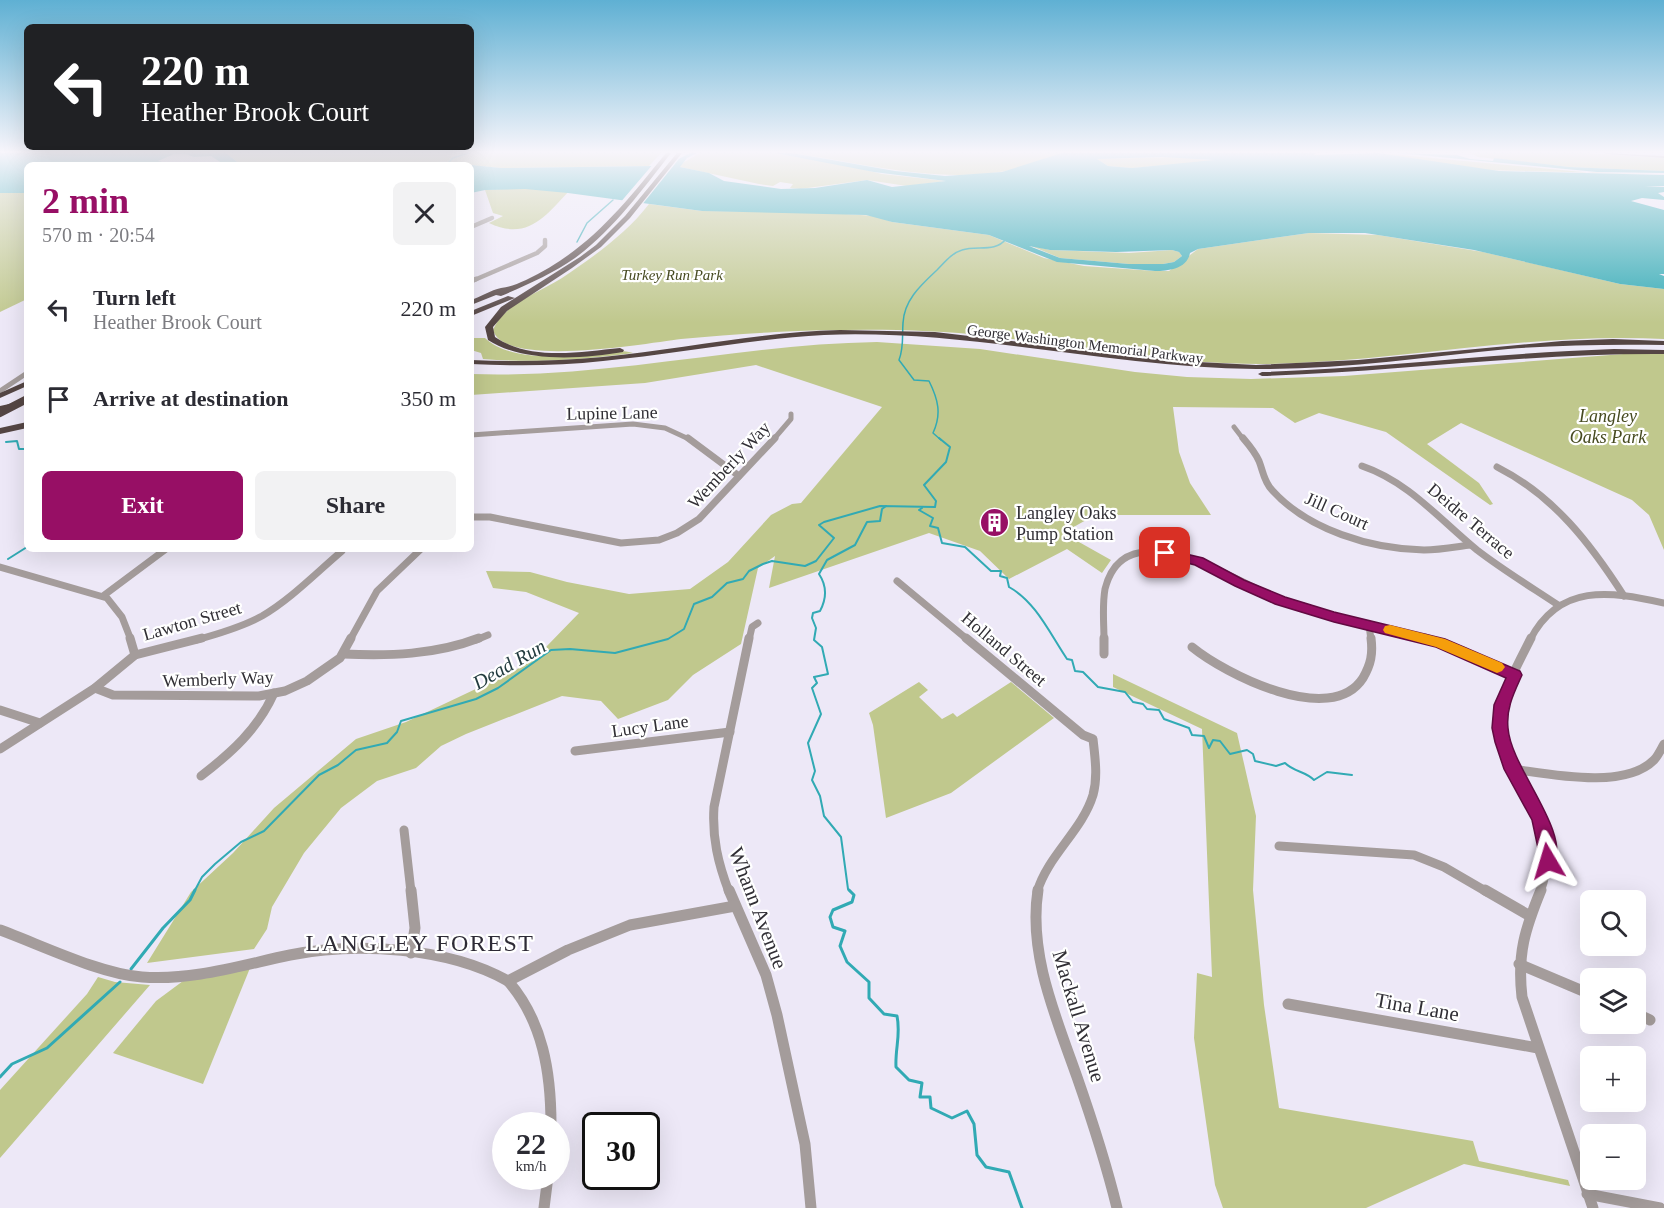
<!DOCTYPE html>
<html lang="en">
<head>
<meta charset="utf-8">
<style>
  body { margin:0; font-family:Georgia,serif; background:#f2f2f3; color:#2b2b33; height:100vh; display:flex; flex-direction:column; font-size:22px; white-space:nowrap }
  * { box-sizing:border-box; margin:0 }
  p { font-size:20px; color:#7c7c81 }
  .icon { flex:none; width:33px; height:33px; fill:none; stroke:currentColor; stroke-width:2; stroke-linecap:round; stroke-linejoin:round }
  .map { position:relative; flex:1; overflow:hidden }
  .details { position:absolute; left:24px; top:162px; width:450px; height:390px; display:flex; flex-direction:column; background:#fff; border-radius:9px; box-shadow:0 6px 24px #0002 }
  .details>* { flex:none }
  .top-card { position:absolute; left:24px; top:24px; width:450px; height:126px; border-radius:9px; box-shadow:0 6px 24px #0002; background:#202124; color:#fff; overflow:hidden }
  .fabs { position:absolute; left:1580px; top:890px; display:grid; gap:12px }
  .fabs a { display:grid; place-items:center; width:66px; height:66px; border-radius:9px; background:#fff; box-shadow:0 6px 24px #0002; font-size:30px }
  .speed { position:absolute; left:492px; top:1112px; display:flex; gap:12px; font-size:30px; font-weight:700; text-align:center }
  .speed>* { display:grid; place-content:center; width:78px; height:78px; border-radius:50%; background:#fff; box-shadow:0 6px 24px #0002; line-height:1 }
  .speed small { font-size:15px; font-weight:400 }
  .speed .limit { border:3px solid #111; border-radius:9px; background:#fff; color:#111 }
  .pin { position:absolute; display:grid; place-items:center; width:51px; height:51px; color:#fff; margin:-26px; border-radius:12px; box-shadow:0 3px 9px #0006 }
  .me { position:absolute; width:66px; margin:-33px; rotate:353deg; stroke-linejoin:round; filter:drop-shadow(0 0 4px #0008) }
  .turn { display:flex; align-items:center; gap:21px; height:126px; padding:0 18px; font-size:27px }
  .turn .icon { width:78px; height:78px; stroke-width:2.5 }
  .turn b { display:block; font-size:42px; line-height:51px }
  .round { display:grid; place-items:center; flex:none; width:63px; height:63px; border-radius:9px; background:#f2f2f3 }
  .head { display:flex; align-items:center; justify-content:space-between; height:102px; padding:0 18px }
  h1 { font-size:36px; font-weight:600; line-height:45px; color:#970f65 }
  .cta { display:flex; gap:12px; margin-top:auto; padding:12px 18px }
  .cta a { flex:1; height:69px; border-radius:9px; background:#970f65; color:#fff; font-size:24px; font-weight:600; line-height:69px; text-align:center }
  .cta a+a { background:#f2f2f3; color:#2b2b33 }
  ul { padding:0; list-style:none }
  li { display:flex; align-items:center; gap:18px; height:90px; padding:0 18px }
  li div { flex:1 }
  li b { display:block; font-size:22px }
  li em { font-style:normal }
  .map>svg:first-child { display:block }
</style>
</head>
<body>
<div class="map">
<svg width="1664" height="1208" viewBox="0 0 1664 1208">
  <rect width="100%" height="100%" fill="#ede8f7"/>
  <g fill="#c0c88d">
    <path d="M226,153H661L649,166L501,168L456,164C443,158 428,165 412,165C355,167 298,165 241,165Z"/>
    <polygon points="700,153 775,153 849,166 882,174 946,181 907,186 867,180 800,189 790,188 793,184 780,182 773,186 759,184 680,167 681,164"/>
    <path d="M792,153H1062C974,195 882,166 792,153Z"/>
    <polygon points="1378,153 1593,173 1656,174 1485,170"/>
    <polygon points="1471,153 1584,153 1664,158 1664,171 1569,167 1478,157"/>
    <polygon points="1177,157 1216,161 1132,168 1108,166 1097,159"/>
    <path d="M517,188L569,191C545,217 527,241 489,223L503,216L493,213L485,190Z"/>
    <polygon points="0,193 27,193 27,299 0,312"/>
    <path d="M649,204L702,211L816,212L875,216L892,222L989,235L1044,258L1084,266L1155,271H1169L1198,249L1309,233L1378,235L1483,252L1620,284L1664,289V339C1530,332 1400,362 1267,364C1173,365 1082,347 989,336C918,328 847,329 775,332C744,334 712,336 681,339C648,343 504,369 493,330C504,303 539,293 562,278C593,257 626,234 649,204Z"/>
    <polygon points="1029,245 1050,250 1129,253 1172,250 1179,252 1182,256 1174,262 1163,264 1129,264 1060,258"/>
    <path d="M471,338H485C509,361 563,357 595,354C607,353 622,349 633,353C583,360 534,363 483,359L481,353L471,350Z"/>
    <path d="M877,342L980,349L1135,372L1187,377L1251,379L1344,376L1636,353H1664V550L1649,515L1632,500L1461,423L1427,444L1479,483L1493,504L1490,505L1386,432L1319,413L1295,423L1273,408L1173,407L1179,452L1190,483L1211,515H1095L1063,533L1111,560L1102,573L1067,549L1009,579L980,551L929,533L769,588L775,556L758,568L741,644L693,675L668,700L618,719L601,701L562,696L466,734L441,746L416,768L377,781L341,808L304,853L272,907L267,929L254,949L147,963L191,892L233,853L274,808L356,739L406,722L516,670L546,647L579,613L526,592L493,588L486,571L530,572L567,582L629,594L690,589L728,562L771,515L792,504L801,503L882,407L756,365L645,383L471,395V374C607,379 741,344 877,342Z"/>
    <polygon points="1113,674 1237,733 1256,816 1253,890 1264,1005 1279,1108 1473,1141 1479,1161 1568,1180 1570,1186 1464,1164 1366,1208 1223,1208 1215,1185 1194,1038 1197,973 1212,977 1202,729 1113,687"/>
    <polygon points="919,682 928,690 919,697 942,719 953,713 957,717 1011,682 1054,718 951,793 886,818 873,725 869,713"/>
    <polygon points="250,968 203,1084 113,1053 156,1001 183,981"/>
    <polygon points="98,977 115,982 150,985 0,1158 0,1090 87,994"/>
  </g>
  <g fill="#31aab4" fill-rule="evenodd">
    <polygon points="0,153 226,153 241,165 225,165 211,156 194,157 186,154 174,154 158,161 174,165 27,165 27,193 0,193"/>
    <path d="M690,153H697L687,158L680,167L709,173L724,181L781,189L815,188L867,180L892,187L946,181L874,172L775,153H792L895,171L945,176L1002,172L1062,153H1316L1314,155L1378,153L1499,171L1664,175V186H1645L1664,187V192L1658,193L1664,197V200L1642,198L1631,201L1664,210V274H1659L1664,276V289L1620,284L1474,250L1365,233H1309L1198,249L1190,253C1187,269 1168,271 1155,271L1057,262L989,235L892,222L866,215L702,211L568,193L525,189L485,190L471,193V165L501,168L653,166L673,162ZM1162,157L1214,160L1132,168L1108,166L1097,159ZM1029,246L1050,250L1116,252L1172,250L1179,252L1182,256L1174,262L1163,264H1129L1060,258Z"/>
    <polygon points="1398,153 1457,155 1470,159 1493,161 1494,158 1569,167 1664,171 1664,173 1597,172"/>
  </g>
  <polygon fill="#ede8f7" points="683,154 641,206 619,204 654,163 672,160"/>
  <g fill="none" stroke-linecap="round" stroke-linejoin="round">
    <g stroke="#31aab4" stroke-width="1.5">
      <polyline points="446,165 453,158 469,153"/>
      <polyline points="577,242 587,223 613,200"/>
      <path d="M941,440L933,433C942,414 938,399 929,381L914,380L899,360C904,347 902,337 903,323C904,300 921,285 937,270C945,262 952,253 962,250C977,245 995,253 1006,239"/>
    </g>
    <g stroke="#31aab4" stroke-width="2">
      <polyline points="6,442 17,441 19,449 27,449"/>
      <path d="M922,508L919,510L933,518L930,526L938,528L942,543L965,547L991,571H1001L1000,576L1007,578L1009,587C1036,602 1050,634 1067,659L1072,660L1075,671L1083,672L1098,687L1125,692L1133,702L1143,704L1147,709L1159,710L1164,719L1189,728L1192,735L1204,736L1209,748L1213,740L1220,741L1230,754L1247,750L1253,754L1255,761L1276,766L1285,763C1294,772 1305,771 1314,780L1327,772L1352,775"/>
      <polyline points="8,559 27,547"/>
      <polyline points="194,892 202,877 215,864 241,842 264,831 319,775 338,765 356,750 387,743 397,732 401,721 476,699 498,688 551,650 570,649 615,653 668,639 684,629 694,604 712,597 727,583 743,579 749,571 763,564 772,561 805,566 816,561 834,538 819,525 824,522 880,506 935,507 936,501 924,485 946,462 950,447 939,438"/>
      <path d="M851,892L848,889L841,837L824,816L820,796L812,780L815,771L808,743L821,714L812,688L817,683L814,677L828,674L822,647L814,640L816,628L812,618L813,613L820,611C827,598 827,586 819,574L827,560L855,545L867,522L880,521L882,509L886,506"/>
    </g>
    <g stroke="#31aab4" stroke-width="3">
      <path d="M849,890L854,895L852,902L833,910L830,917L833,927L845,931L840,946L847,962L869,982V998L884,1014L897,1016C901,1035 895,1048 896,1067L909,1080L922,1083L920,1097H930L931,1108L952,1118L967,1111L974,1124L977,1155L986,1167L1009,1172L1022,1208"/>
      <polyline points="131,969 163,928 190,900 195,890"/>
      <polyline points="0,1077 12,1064 47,1048 120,982"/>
    </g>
    <g stroke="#a49c9b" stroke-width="4.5">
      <polyline points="471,227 492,218"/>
      <polyline points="472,281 537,253 545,246 545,240"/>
    </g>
    <g stroke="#a49c9b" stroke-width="5">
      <polyline points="471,281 476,279"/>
      <polyline points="0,391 27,373"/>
      <polyline points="1234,427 1244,440"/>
      <polyline points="471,435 633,424 665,428 691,440"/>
      <polyline points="773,440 791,419 791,414"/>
    </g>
    <g stroke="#a49c9b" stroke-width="7">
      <polyline points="688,438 739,476"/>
      <path d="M1243,438C1249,445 1255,452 1259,461C1263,471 1264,482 1272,490C1308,530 1371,549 1424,550C1439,550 1455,547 1470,545"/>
      <path d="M1362,466C1409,482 1439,519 1477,550C1503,570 1531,587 1558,605"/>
      <path d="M1497,467C1554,496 1590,543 1624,596"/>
      <polyline points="471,517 490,517 621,543 659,540 677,533 699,519 775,438"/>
      <polyline points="0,567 107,598 122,617 131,640"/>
      <polyline points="897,581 968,640"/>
      <polyline points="103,596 166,549"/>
      <polyline points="1369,625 1371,640"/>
      <path d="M196,640C218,634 242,627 262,616C291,599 316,573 342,551"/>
      <polyline points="350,640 377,591 421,549"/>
      <polyline points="476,640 488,635"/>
      <polyline points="749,640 752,627 758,623"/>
      <path d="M1104,640C1104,623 1102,606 1105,589C1126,505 1242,586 1284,601C1332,618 1382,626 1430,640"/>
      <path d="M1530,640C1559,583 1610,591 1664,603"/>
    </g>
    <g stroke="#a49c9b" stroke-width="9">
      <polyline points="130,638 135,655"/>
      <path d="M966,638L1083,735L1093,739C1095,758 1098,776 1093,795C1082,831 1048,855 1037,892"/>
      <polyline points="1425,638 1463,651 1515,675"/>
      <path d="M1531,638C1522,656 1505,687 1501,705C1487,773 1571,808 1540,892"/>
      <path d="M1192,647C1225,674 1331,728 1363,678C1371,664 1373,654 1371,638"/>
      <path d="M343,654C389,656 435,655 479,638"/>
      <polyline points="1104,654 1104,638"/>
      <polyline points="95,688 113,695 259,696 285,691 307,681 340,658 351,638"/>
      <polyline points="0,710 40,723"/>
      <polyline points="0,749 95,688 135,655 202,638"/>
      <polyline points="575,751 730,732"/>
      <path d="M1512,769C1550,774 1624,790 1654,760C1658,756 1661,749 1664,744"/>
      <path d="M201,776C231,753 258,729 274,693"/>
      <polyline points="404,830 411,892"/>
      <polyline points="1279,846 1414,855 1444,867 1487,892"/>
      <path d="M729,892C718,863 712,838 714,807L749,638"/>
    </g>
    <g stroke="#a49c9b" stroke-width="11">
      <polyline points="411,890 415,928 411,953"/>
      <polyline points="729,890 766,975 777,1015 805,1144 811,1208"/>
      <path d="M1038,890C1028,954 1056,1017 1077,1077C1092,1120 1106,1163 1117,1208"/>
      <polyline points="1485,890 1530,916"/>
      <path d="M1541,890C1525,929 1517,954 1522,997L1593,1208"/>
      <path d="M0,930C41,945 100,974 142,977C192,981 242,965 290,955C356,942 448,947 508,981L568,950L630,925L735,906"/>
      <polyline points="1519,964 1590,994"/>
      <path d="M508,981C543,1021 551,1073 551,1125"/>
      <polyline points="1288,1004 1538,1048"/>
      <polyline points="1635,1013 1650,1020"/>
      <polyline points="1587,1194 1660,1208"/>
      <polyline points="544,1208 548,1176"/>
    </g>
    <polygon fill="#6a5c5b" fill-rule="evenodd" points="1604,153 1664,156 1664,158 1606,154"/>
    <g fill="#554644" fill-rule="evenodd">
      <path d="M666,153H671C642,190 613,230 575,258C552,274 527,285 501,296L496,295L471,305V300C480,297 491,290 501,288C510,287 517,284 526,280C589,250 623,206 666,153Z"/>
      <path d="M677,153H682L630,218L601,247L572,268L507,311L493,327L495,337C530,361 580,352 620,348L624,350L623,352C583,359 523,363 488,340L485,327L501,307L580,257L596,245L625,216Z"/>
      <polygon points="508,296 515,298 471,316 471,311"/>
      <path d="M840,330L935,332L1179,361L1256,365L1358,360L1562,341L1613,339L1664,341V345C1612,344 1560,345 1508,349C1424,357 1340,370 1256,369C1111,368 970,329 824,335C750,339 677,354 603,361C559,366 515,366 471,364V360C515,362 559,361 603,357C682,349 760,332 840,330Z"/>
      <path d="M1614,349L1664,350V354C1529,353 1396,372 1262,376L1258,374L1262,372C1380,368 1496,353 1614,349Z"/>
      <polygon points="27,381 27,386 0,398 0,393"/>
      <polygon points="18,402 21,402 21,406 0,410 0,406"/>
      <polygon points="27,422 27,428 0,434 0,428"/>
    </g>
    <polyline stroke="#554644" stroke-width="8" points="0,413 27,399"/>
  </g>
  <linearGradient id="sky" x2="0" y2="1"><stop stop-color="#5fb0d3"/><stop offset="0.47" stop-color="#f7f5fb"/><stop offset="1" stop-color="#f7f5fb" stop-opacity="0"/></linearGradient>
  <rect width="1664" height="323" fill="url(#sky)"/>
  <path fill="#970f65" stroke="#620a42" stroke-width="1.5" d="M1165,549L1203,558L1244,580L1285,597L1334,612L1445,639L1520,671L1522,675C1514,693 1506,708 1508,728C1511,769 1571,830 1554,867L1548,869L1542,867L1532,820L1504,769L1495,742L1492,728L1494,705L1506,678L1436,647L1334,622L1275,604L1235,586L1195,565L1160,556L1158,553Z"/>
  <polygon fill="#f59e0b" points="1390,625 1445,639 1502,663 1505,667 1502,671 1497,673 1436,647 1385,633 1383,630 1385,626"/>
  <defs>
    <symbol id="building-disc" viewBox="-11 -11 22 22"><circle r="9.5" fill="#970f65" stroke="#fff"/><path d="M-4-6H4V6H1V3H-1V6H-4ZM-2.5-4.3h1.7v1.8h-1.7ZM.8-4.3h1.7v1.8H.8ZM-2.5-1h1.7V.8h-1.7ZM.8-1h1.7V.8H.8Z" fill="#fff"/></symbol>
  </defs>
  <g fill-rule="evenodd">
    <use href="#building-disc" x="978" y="506" width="33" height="33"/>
  </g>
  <g text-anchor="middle" stroke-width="4.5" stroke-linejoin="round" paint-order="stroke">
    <g font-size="15" font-style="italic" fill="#464a20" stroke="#fff">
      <text x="672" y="280">Turkey Run Park</text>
    </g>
    <g font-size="15" fill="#312f35" stroke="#fff">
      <text transform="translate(1085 344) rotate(7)" y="5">George Washington Memorial Parkway</text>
    </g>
    <g font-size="18" fill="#312f35" stroke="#fff">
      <text transform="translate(612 413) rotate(-1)" y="6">Lupine Lane</text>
      <text transform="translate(729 465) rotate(-47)" y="6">Wemberly Way</text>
      <text transform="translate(1337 511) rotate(24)" y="6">Jill Court</text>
      <text transform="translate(1471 521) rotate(40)" y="6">Deidre Terrace</text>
      <text transform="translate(192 621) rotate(-16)" y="6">Lawton Street</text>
      <text transform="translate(1004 649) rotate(40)" y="6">Holland Street</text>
      <text transform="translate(218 679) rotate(-2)" y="6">Wemberly Way</text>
      <text transform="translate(650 726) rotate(-8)" y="6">Lucy Lane</text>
    </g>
    <g font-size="18" font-style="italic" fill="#464a20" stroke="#fff">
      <text x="1608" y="422">Langley<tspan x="1608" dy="21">Oaks Park</tspan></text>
    </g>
    <g font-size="18" fill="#312f35" stroke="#fff" text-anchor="start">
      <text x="1016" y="519">Langley Oaks<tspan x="1016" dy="21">Pump Station</tspan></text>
    </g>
    <g font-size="20" font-style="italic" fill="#233c3f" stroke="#fff">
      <text transform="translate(509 664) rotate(-30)" y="7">Dead Run</text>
    </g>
    <g font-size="21" fill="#312f35" stroke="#fff">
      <text transform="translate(758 908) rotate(69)" y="7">Whann Avenue</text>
      <text transform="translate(1417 1007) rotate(10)" y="7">Tina Lane</text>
      <text transform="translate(1079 1016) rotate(73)" y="7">Mackall Avenue</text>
    </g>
    <g font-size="24" letter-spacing="1.5" fill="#2e2b36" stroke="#fff">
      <text x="420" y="951">LANGLEY FOREST</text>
    </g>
  </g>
</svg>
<div class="fabs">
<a><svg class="icon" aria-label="search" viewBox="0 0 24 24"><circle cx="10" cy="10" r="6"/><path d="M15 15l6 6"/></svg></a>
<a><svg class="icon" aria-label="layers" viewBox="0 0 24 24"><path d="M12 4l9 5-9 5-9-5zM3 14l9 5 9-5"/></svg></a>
<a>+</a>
<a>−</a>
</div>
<div class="speed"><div>22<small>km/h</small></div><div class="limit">30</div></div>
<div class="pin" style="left:1165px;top:553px;background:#d93025"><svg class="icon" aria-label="arrive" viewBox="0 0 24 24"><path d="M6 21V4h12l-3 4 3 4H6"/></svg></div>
<svg class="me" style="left:1548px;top:861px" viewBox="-20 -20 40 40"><path d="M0-17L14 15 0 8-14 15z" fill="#970f65" stroke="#fff" stroke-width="4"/></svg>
<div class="top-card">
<div class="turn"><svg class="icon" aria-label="left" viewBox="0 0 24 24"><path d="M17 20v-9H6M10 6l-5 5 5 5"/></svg><div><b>220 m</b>Heather Brook Court</div></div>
</div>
<section class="details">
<div class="head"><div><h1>2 min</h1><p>570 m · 20:54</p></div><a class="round"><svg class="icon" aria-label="close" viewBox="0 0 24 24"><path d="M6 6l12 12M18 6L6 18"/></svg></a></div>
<ul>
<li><svg class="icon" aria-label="left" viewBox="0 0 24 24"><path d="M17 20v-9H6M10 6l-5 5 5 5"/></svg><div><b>Turn left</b><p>Heather Brook Court</p></div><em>220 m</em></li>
<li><svg class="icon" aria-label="arrive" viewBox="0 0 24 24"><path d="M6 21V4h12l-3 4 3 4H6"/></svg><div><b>Arrive at destination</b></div><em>350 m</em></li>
</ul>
<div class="cta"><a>Exit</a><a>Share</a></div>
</section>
</div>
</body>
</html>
